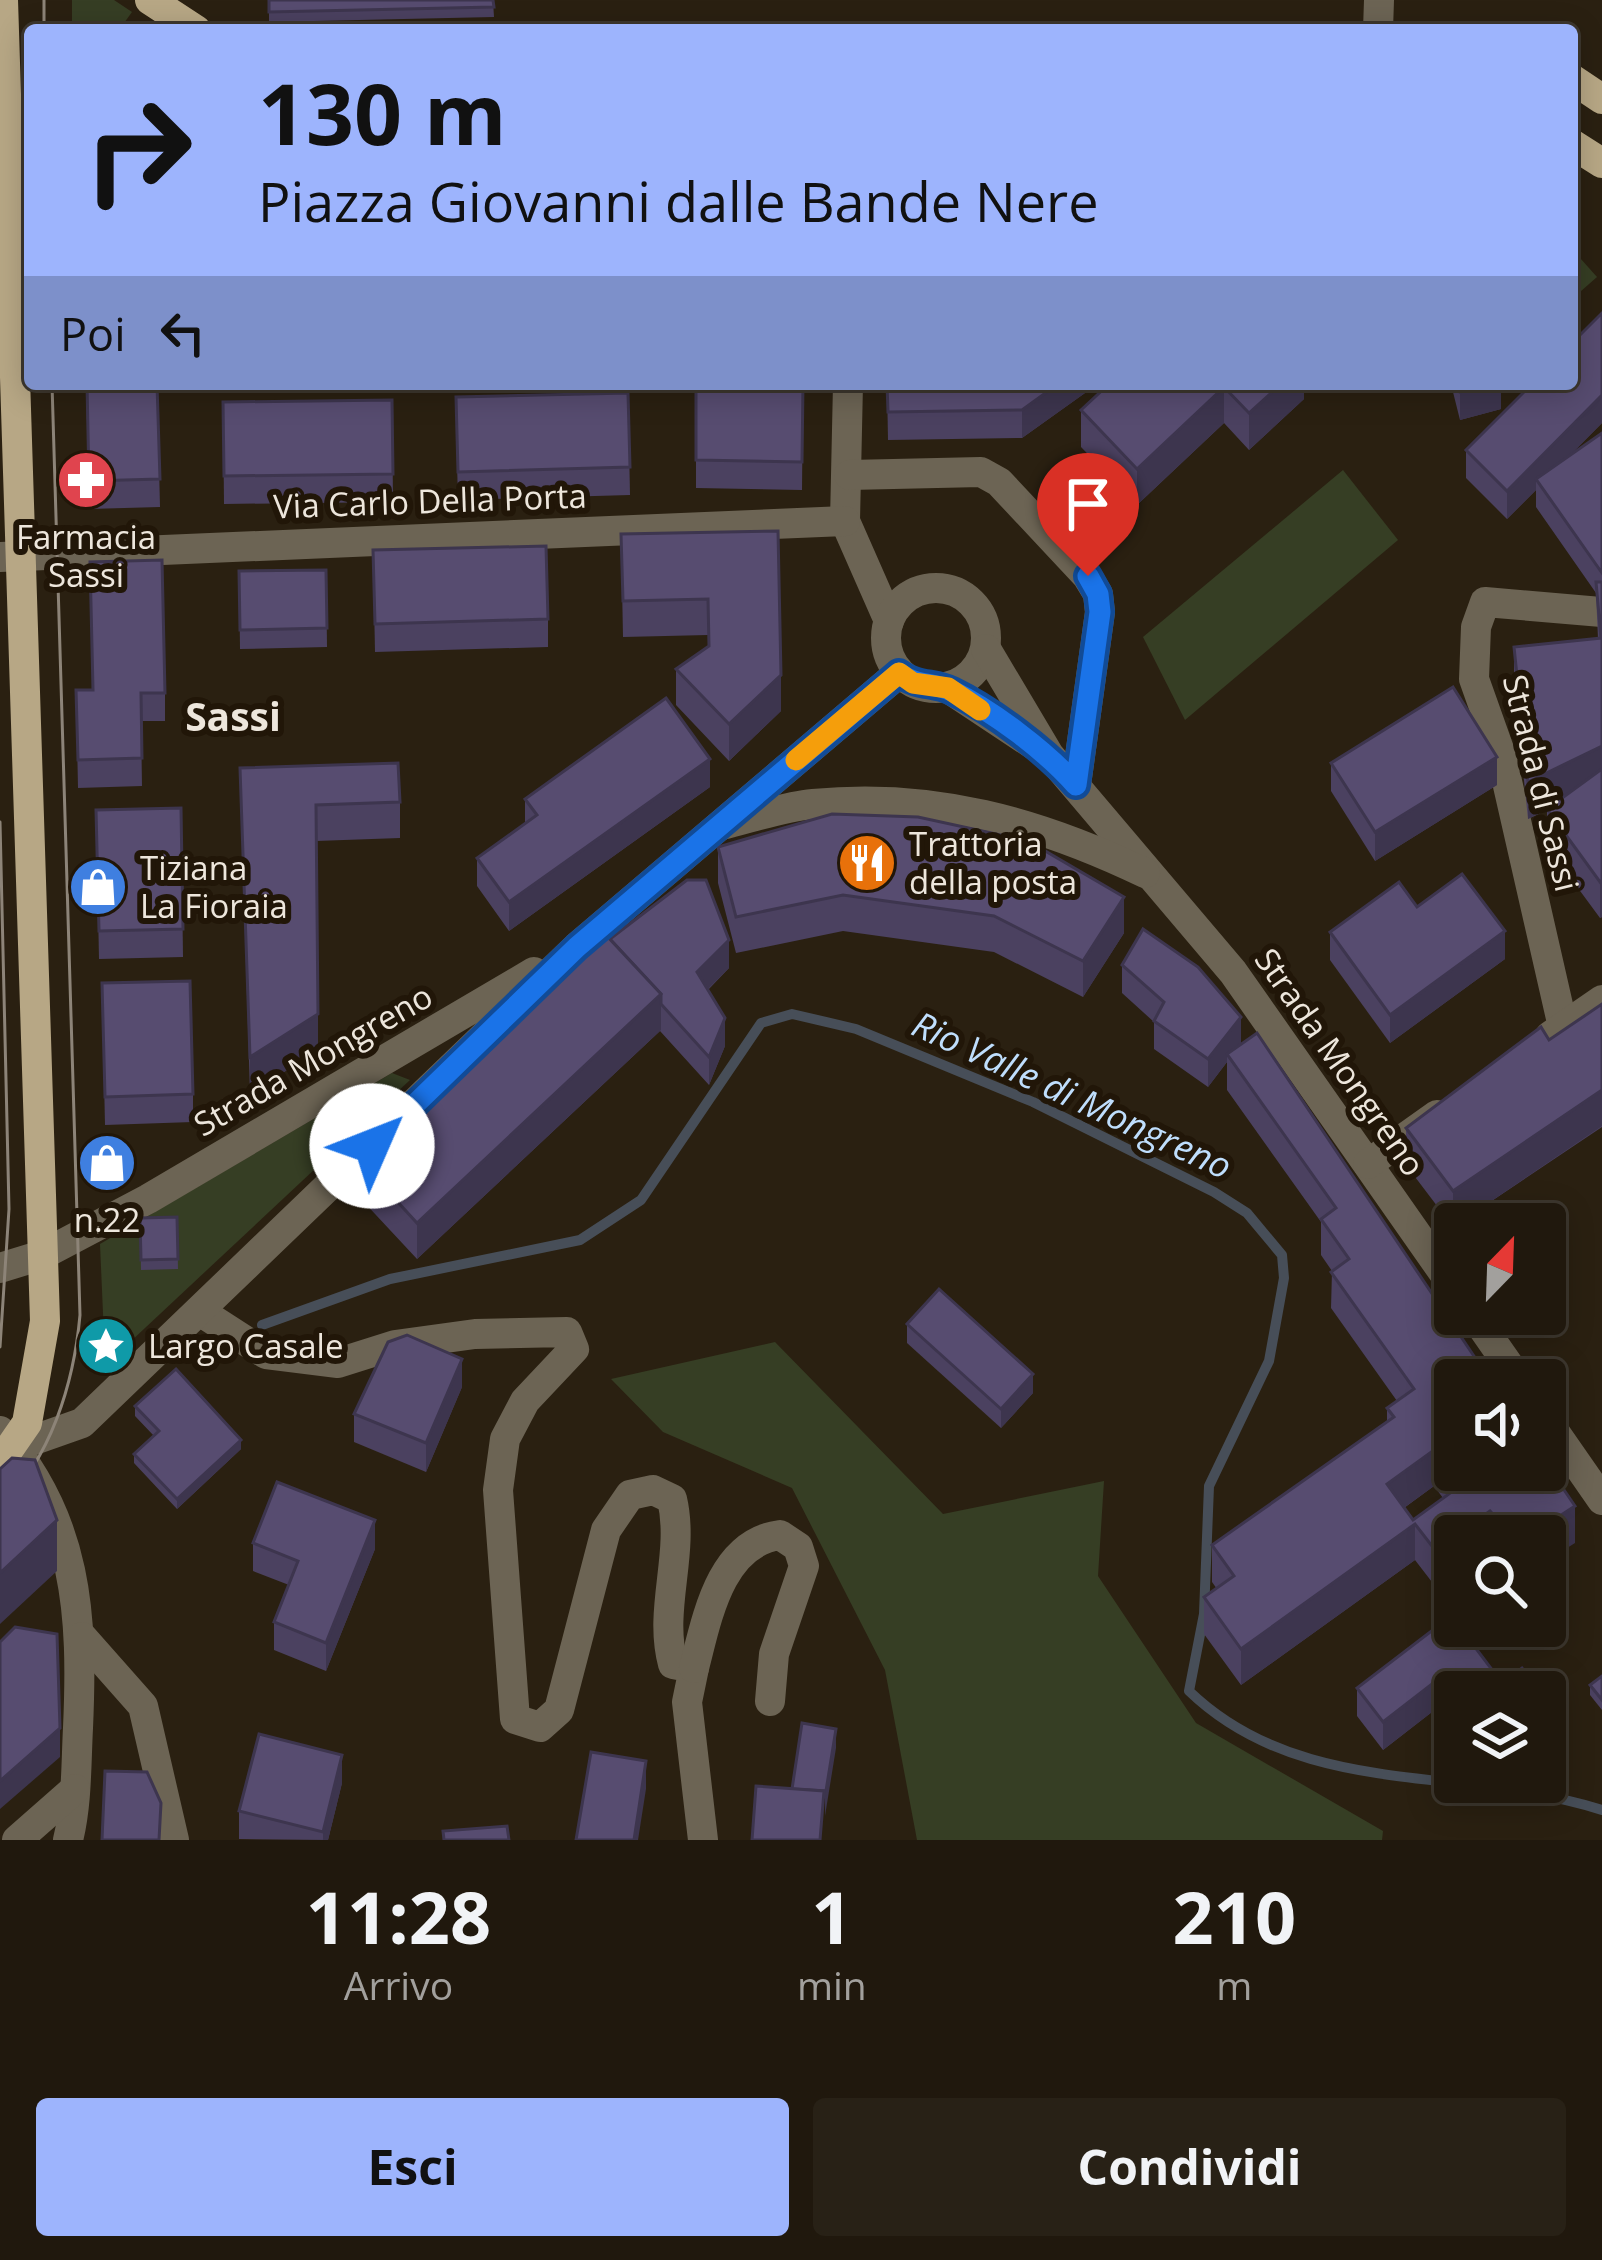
<!DOCTYPE html>
<html lang="it">
<head>
<meta charset="utf-8">
<style>
  body { margin:0; font-family:"Open Sans",sans-serif; background:#282116; color:#f1f3f6; height:100vh; display:flex; flex-direction:column; font-size:45px; white-space:nowrap }
  * { box-sizing:border-box; margin:0 }
  p { font-size:39px; color:#a2a09d }
  .icon { flex:none; width:66px; height:66px; fill:none; stroke:currentColor; stroke-width:2; stroke-linecap:round; stroke-linejoin:round }
  .map { position:relative; height:1840px; overflow:hidden }
  .sheet { display:flex; flex-direction:column; background:#20180d; flex:1 }
  .sheet>* { flex:none }
  .hud { position:absolute; left:24px; top:24px; width:1554px; height:366px; border-radius:12px; box-shadow:0 6px 30px #0003,0 0 0 3px #3d372e; background:#9db4fd; color:#111; overflow:hidden }
  .needle { width:78px; rotate:23deg }
  .controls { position:absolute; left:1434px; top:1203px; display:grid; gap:24px }
  .controls a { display:grid; place-items:center; width:132px; height:132px; border-radius:12px; background:#20180d; box-shadow:0 6px 30px #0003,0 0 0 3px #3d372e; font-size:60px }
  .pin { position:absolute; display:grid; place-items:center; width:102px; height:102px; color:#fff; margin:-123px -51px; border-radius:50% 50% 50% 0; rotate:-45deg; box-shadow:0 0 12px #0007 }
  .pin .icon { rotate:45deg }
  .me { position:absolute; width:132px; margin:-66px; rotate:46deg; stroke-linejoin:round; filter:drop-shadow(0 0 9px #0008) }
  .turn { display:flex; align-items:center; gap:42px; height:252px; padding:0 36px; font-size:54px }
  .turn .icon { width:156px; height:156px; stroke-width:2.5 }
  .turn b { display:block; font-size:84px; line-height:102px }
  .then { display:flex; align-items:center; height:114px; padding:0 36px; background:#0003; gap:24px; font-size:45px }
  .eta { display:flex; justify-content:space-evenly; align-items:center; height:204px; text-align:center }
  .eta b { font-size:72px; font-weight:700; line-height:84px }
  .cta { display:flex; gap:24px; margin-top:auto; padding:24px 36px }
  .cta a { flex:1; height:138px; border-radius:12px; background:#9db4fd; color:#111; font-size:48px; font-weight:700; line-height:138px; text-align:center }
  .cta a+a { background:#282116; color:#f1f3f6 }
  .map>svg:first-child { display:block }
</style>
</head>
<body>
<div class="map">
<svg width="1602" height="1840" viewBox="0 0 1602 1840">
  <rect width="100%" height="100%" fill="#2a2011"/>
  <g fill="#363e24">
    <polygon points="72,0 114,0 132,12 119,30 72,30"/>
    <polygon points="1572,249 1597,277 1572,299"/>
    <polygon points="1343,470 1398,540 1185,720 1143,637"/>
    <polygon points="392,1073 410,1080 129,1343 104,1336 100,1244"/>
    <polygon points="775,1342 943,1514 1104,1481 1098,1576 1196,1723 1383,1831 1382,1840 917,1840 885,1670 792,1488 663,1432 611,1379"/>
  </g>
  <g fill="none" stroke-linecap="round" stroke-linejoin="round">
    <path stroke="#474e58" stroke-width="10" d="M262,1325L390,1279L580,1240L641,1200L761,1023L792,1014L856,1029L1033,1102L1214,1192L1247,1213L1282,1255L1284,1278L1269,1361L1209,1486L1204,1614L1189,1691C1302,1800 1463,1765 1602,1810"/>
    <g stroke="#6c6454" stroke-width="30">
      <polyline points="1378,30 1379,0"/>
      <polyline points="848,384 845,521 889,621"/>
      <polyline points="849,475 981,472 999,482 1087,576 1098,594 1100,612 1076,785"/>
      <polyline points="0,557 845,521"/>
      <circle cx="936" cy="638" r="50"/>
      <polyline points="986,649 1049,755 1233,972 1455,1289"/>
      <polyline points="948,688 1043,751"/>
      <path d="M722,825C751,818 782,807 813,804C932,792 1039,822 1145,873"/>
      <polyline points="1563,1027 1501,755 1474,679 1476,627 1485,602 1602,612"/>
      <polyline points="1550,1036 1602,1000"/>
      <polyline points="1368,1164 1437,1115"/>
      <polyline points="0,1268 42,1255 148,1199 534,972"/>
      <path d="M201,1312L266,1354L338,1363L395,1345L475,1334L567,1332L574,1349L525,1401L505,1439L498,1490L515,1719L540,1727L559,1710L606,1530L630,1495L653,1490L672,1499C685,1554 658,1609 673,1664L694,1668L687,1702L703,1840"/>
      <polyline points="1473,1314 1519,1380"/>
      <polyline points="1545,1418 1602,1500"/>
      <path d="M0,1431C78,1520 83,1615 78,1728C76,1766 77,1804 68,1840"/>
      <polyline points="14,1447 82,1423 577,947 899,673"/>
      <polyline points="82,1637 143,1706 174,1840"/>
      <path d="M694,1668C707,1618 720,1543 780,1535L798,1547L804,1566L774,1654L770,1701"/>
      <polyline points="17,1840 75,1789"/>
    </g>
    <g stroke="#b7a785" stroke-width="30">
      <polyline points="150,0 196,30"/>
      <polyline points="1572,79 1602,99"/>
      <polyline points="1572,144 1602,163"/>
      <polyline points="0,1462 27,1423 45,1321 3,0"/>
    </g>
    <g stroke="#8d8478" stroke-width="3">
      <polyline points="44,0 44,30"/>
      <polyline points="0,822 9,1209 0,1347"/>
      <path d="M0,1506C51,1460 74,1382 80,1315L52,384"/>
    </g>
  </g>
  <g fill="#4b4160" fill-rule="evenodd">
    <polygon points="269,0 493,0 494,17 269,22"/>
    <polygon points="86,384 157,384 160,507 89,509"/>
    <polygon points="803,384 802,490 696,488 696,389 735,390"/>
    <polygon points="887,384 1085,384 1085,393 1022,438 888,440"/>
    <polygon points="1109,384 1304,384 1304,399 1249,450 1224,423 1137,505 1081,447 1081,410"/>
    <polygon points="1451,384 1501,384 1501,409 1460,420"/>
    <polygon points="628,393 630,495 458,500 456,425"/>
    <polygon points="392,400 393,502 224,504 223,402"/>
    <polygon points="1602,423 1571,454 1602,433 1602,917 1600,918 1547,846 1547,810 1528,819 1514,684 1514,647 1598,639 1596,593 1536,507 1536,490 1507,519 1466,478 1466,450"/>
    <polygon points="778,531 781,711 729,761 676,705 676,669 708,647 708,635 623,637 621,534"/>
    <polygon points="373,550 548,619 548,647 375,652"/>
    <polygon points="326,570 327,647 240,649 239,571"/>
    <polygon points="76,690 165,693 165,721 141,721 142,786 78,788"/>
    <polygon points="1331,763 1497,785 1375,861 1331,791"/>
    <polygon points="240,768 400,802 400,838 316,841 318,1050 250,1094"/>
    <polygon points="710,787 509,931 477,886 477,858 525,824 525,799"/>
    <polygon points="181,808 183,957 99,959 96,810"/>
    <polygon points="718,847 1124,933 1083,997 994,952 843,931 736,953 718,883"/>
    <polygon points="1417,907 1505,959 1390,1043 1330,960 1330,932"/>
    <polygon points="610,939 729,968 708,990 725,1046 709,1085 660,1031 417,1259 362,1200 362,1163"/>
    <path d="M1122,965L1241,1044L1575,1543L1545,1536H1455L1435,1586L1415,1560L1241,1685L1204,1634V1597L1217,1589L1212,1582V1545L1387,1421V1408L1397,1401L1331,1308L1332,1271L1321,1255V1222L1227,1090V1062L1208,1087L1154,1049V1022L1122,993ZM1434,1486L1443,1498L1413,1520L1404,1508Z"/>
    <polygon points="102,983 193,1094 193,1122 105,1125"/>
    <polygon points="1602,1004 1602,1127 1453,1227 1406,1165 1406,1128 1549,1040"/>
    <polygon points="177,1217 178,1269 141,1270 140,1218"/>
    <polygon points="1564,1297 1528,1330 1517,1314 1545,1314"/>
    <polygon points="907,1324 1033,1393 1001,1428 907,1343"/>
    <polygon points="462,1387 426,1472 354,1442 354,1414"/>
    <polygon points="135,1406 241,1449 177,1509 134,1463 134,1454 154,1436 135,1416"/>
    <polygon points="253,1543 375,1549 326,1671 274,1650 274,1622 289,1585 253,1571"/>
    <polygon points="1451,1616 1502,1683 1455,1692 1455,1721 1441,1705 1383,1750 1357,1716 1357,1688"/>
    <polygon points="1602,1676 1602,1710 1590,1695 1590,1685"/>
    <polygon points="342,1783 328,1840 239,1839 239,1811"/>
  </g>
  <g fill="#3d354e">
    <polygon points="1058,384 1085,384 1085,393 1022,438 1022,410"/>
    <polygon points="1281,384 1304,384 1304,399 1249,450 1249,413"/>
    <polygon points="1491,384 1501,384 1501,409 1460,420 1460,392"/>
    <polygon points="1224,387 1224,423 1137,505 1137,469"/>
    <polygon points="1602,395 1602,423 1541,485 1536,479 1536,490 1507,519 1507,491"/>
    <polygon points="781,675 781,711 729,761 729,724"/>
    <polygon points="1602,746 1602,782 1528,819 1528,782"/>
    <polygon points="1497,757 1497,785 1375,861 1375,832"/>
    <polygon points="710,759 710,787 509,931 509,902"/>
    <polygon points="1602,880 1602,917 1600,918 1600,882"/>
    <polygon points="1124,897 1124,933 1083,997 1083,961"/>
    <polygon points="1505,931 1505,959 1390,1043 1390,1015"/>
    <polygon points="729,940 729,968 697,1000 697,972"/>
    <polygon points="661,994 661,1030 417,1259 417,1223"/>
    <polygon points="318,1014 318,1050 250,1094 250,1057"/>
    <polygon points="1241,1017 1241,1045 1227,1054 1227,1062 1208,1087 1208,1059"/>
    <polygon points="725,1018 725,1046 709,1085 709,1057"/>
    <polygon points="1602,1090 1602,1126 1453,1227 1453,1191"/>
    <polygon points="1564,1278 1564,1297 1528,1330 1528,1314 1545,1314 1545,1296"/>
    <polygon points="462,1359 462,1387 426,1472 426,1443"/>
    <polygon points="1033,1374 1033,1393 1001,1428 1001,1409"/>
    <polygon points="241,1440 241,1449 177,1509 177,1499"/>
    <polygon points="1434,1450 1434,1486 1387,1520 1387,1484"/>
    <polygon points="1575,1506 1575,1543 1545,1562 1545,1536 1529,1536"/>
    <polygon points="1490,1511 1490,1536 1455,1536 1455,1572 1435,1586 1435,1550"/>
    <polygon points="57,1520 57,1571 0,1624 0,1573"/>
    <polygon points="375,1520 375,1549 326,1671 326,1643"/>
    <polygon points="1415,1524 1415,1560 1241,1685 1241,1649"/>
    <polygon points="1441,1677 1441,1705 1383,1750 1383,1722"/>
    <polygon points="1565,1725 1565,1753 1547,1770 1547,1742"/>
    <polygon points="60,1728 60,1757 0,1809 0,1781"/>
    <polygon points="836,1729 836,1748 825,1816 825,1797"/>
    <polygon points="342,1755 342,1783 328,1840 323,1840 323,1832"/>
    <polygon points="646,1761 646,1789 638,1840 634,1840"/>
  </g>
  <g fill="#574c70" stroke="#3d354e" stroke-width="3" fill-rule="evenodd">
    <polygon points="269,0 493,0 494,7 269,12"/>
    <polygon points="1602,313 1602,395 1507,491 1466,450 1532,384 1572,384 1572,343"/>
    <polygon points="87,384 157,384 160,479 89,481"/>
    <polygon points="735,384 803,384 802,462 696,460 696,389 735,390"/>
    <polygon points="887,384 1058,384 1022,410 888,412"/>
    <polygon points="1109,384 1281,384 1249,413 1224,387 1137,469 1081,410"/>
    <polygon points="1458,384 1491,384 1460,392"/>
    <polygon points="628,393 630,467 458,472 456,397"/>
    <polygon points="392,400 393,474 224,476 223,402"/>
    <polygon points="1602,433 1602,573 1536,479"/>
    <polygon points="778,531 781,675 729,724 676,669 709,646 708,599 623,601 621,534"/>
    <polygon points="546,546 548,619 375,624 373,550"/>
    <polygon points="162,560 165,693 141,693 142,758 78,760 76,690 93,690 90,562"/>
    <polygon points="326,570 327,628 240,630 239,571"/>
    <polygon points="1596,582 1602,582 1602,746 1528,782 1514,647 1601,638"/>
    <polygon points="1453,687 1497,757 1375,832 1331,763"/>
    <polygon points="666,698 710,759 509,902 477,858 537,815 525,799"/>
    <polygon points="398,763 400,802 316,805 318,1014 250,1057 240,768"/>
    <polygon points="1602,769 1602,880 1600,882 1547,809"/>
    <polygon points="181,808 183,929 99,931 96,810"/>
    <polygon points="832,814 918,817 1028,841 1124,897 1083,961 994,916 843,895 736,917 718,847"/>
    <polygon points="1462,874 1505,931 1390,1015 1330,932 1399,882 1417,907"/>
    <polygon points="687,880 706,880 729,940 697,972 725,1018 709,1057 661,1004 661,994 610,939"/>
    <polygon points="1143,929 1198,967 1241,1017 1208,1059 1154,1021 1164,1002 1122,965"/>
    <polygon points="605,934 661,994 417,1223 362,1163"/>
    <polygon points="190,981 193,1094 105,1097 102,983"/>
    <polygon points="1602,1004 1602,1090 1453,1191 1406,1128 1541,1027 1549,1040"/>
    <path d="M1257,1033L1490,1380H1455V1470H1545V1462L1575,1506L1529,1536H1513L1490,1511L1435,1550L1415,1524L1241,1649L1204,1597L1234,1576L1212,1545L1394,1417L1387,1408L1414,1389L1331,1272L1349,1259L1321,1219L1336,1208L1227,1054ZM1434,1450L1460,1486L1413,1520L1387,1484Z"/>
    <polygon points="1522,1205 1533,1224 1501,1224"/>
    <polygon points="177,1217 178,1259 141,1260 140,1218"/>
    <polygon points="1545,1245 1564,1278 1545,1296"/>
    <polygon points="939,1289 1033,1374 1001,1409 907,1324"/>
    <polygon points="407,1335 462,1359 426,1443 354,1414 388,1342"/>
    <polygon points="176,1369 241,1440 177,1499 134,1454 159,1431 135,1406"/>
    <polygon points="12,1458 35,1460 57,1520 0,1573 0,1469"/>
    <polygon points="277,1482 375,1520 326,1643 274,1622 298,1561 253,1543"/>
    <polygon points="1451,1616 1455,1621 1455,1626 1459,1626 1502,1683 1522,1668 1540,1692 1455,1693 1441,1677 1383,1722 1357,1688"/>
    <polygon points="15,1627 57,1634 60,1728 0,1781 0,1642"/>
    <polygon points="1602,1676 1602,1700 1590,1685"/>
    <polygon points="1545,1699 1565,1725 1547,1742 1545,1742"/>
    <polygon points="802,1723 836,1729 825,1797 823,1797 824,1791 792,1789"/>
    <polygon points="259,1734 342,1755 323,1832 239,1811"/>
    <polygon points="591,1752 646,1761 634,1840 576,1840"/>
    <polygon points="105,1771 147,1772 161,1803 159,1840 102,1840"/>
    <polygon points="756,1786 824,1791 820,1840 752,1840"/>
    <polygon points="507,1826 509,1840 444,1840 443,1831"/>
  </g>
  <g fill="none" stroke-linecap="round" stroke-linejoin="round">
    <defs>
      <path id="route" d="M372,1146L577,947L899,673C917,687 934,682 952,691C993,711 1046,751 1076,785L1100,612L1098,594L1088,576"/>
    </defs>
    <use href="#route" stroke="#114b97" stroke-width="30"/>
    <use href="#route" stroke="#1a73e8" stroke-width="21"/>
    <polyline stroke="#f59e0b" stroke-width="21" points="796,760 899,673 913,683 948,688 980,710"/>
  </g>
  <defs>
    <symbol id="pharmacy-disc" viewBox="-11 -11 22 22"><circle r="9.5" fill="#e0444e" stroke="#211608"/><path d="M-2-6h4v4h4v4h-4v4h-4v-4h-4v-4h4Z" fill="#fff"/></symbol>
    <symbol id="restaurant-disc" viewBox="-11 -11 22 22"><circle r="9.5" fill="#e8710a" stroke="#211608"/><path d="M-5-6h1v4h1v-4h1v4h1v-4h1v5L-1.5 .5V6h-2V.5L-5-1ZM5-6V6H3V1.5H1.5Q1.5-4 5-6Z" fill="#fff"/></symbol>
    <symbol id="shop-disc" viewBox="-11 -11 22 22"><circle r="9.5" fill="#3f7fe0" stroke="#211608"/><path d="M-5-2.5h2.3a2.7 3.5 0 0 1 5.4 0H5L5.5 6h-11ZM-1.5-2.5h3a1.5 2.3 0 0 0-3 0Z" fill="#fff"/></symbol>
    <symbol id="sight-disc" viewBox="-11 -11 22 22"><circle r="9.5" fill="#0f9aa8" stroke="#211608"/><path d="M0-6L1.8-2.2L6-1.7L2.9 1.2L3.7 5.4L0 3.3L-3.7 5.4L-2.9 1.2L-6-1.7L-1.8-2.2Z" fill="#fff"/></symbol>
  </defs>
  <g fill-rule="evenodd">
    <use href="#pharmacy-disc" x="53" y="447" width="66" height="66"/>
    <use href="#restaurant-disc" x="834" y="830" width="66" height="66"/>
    <use href="#shop-disc" x="65" y="854" width="66" height="66"/>
    <use href="#shop-disc" x="74" y="1130" width="66" height="66"/>
    <use href="#sight-disc" x="73" y="1313" width="66" height="66"/>
  </g>
  <g text-anchor="middle" stroke-width="12" stroke-linejoin="round" paint-order="stroke">
    <g font-size="33" fill="#ede6dc" stroke="#211608">
      <text transform="translate(430 501) rotate(-2)" y="12">Via Carlo Della Porta</text>
      <text transform="translate(1541 783) rotate(76)" y="12">Strada di Sassi</text>
      <text transform="translate(313 1060) rotate(-30)" y="12">Strada Mongreno</text>
      <text transform="translate(1340 1062) rotate(55)" y="12">Strada Mongreno</text>
    </g>
    <g font-size="33" fill="#ede6dc" stroke="#211608" text-anchor="start">
      <text x="86" y="549" text-anchor="middle">Farmacia<tspan x="86" dy="38">Sassi</tspan></text>
      <text x="909" y="856">Trattoria<tspan x="909" dy="38">della posta</tspan></text>
      <text x="140" y="880">Tiziana<tspan x="140" dy="38">La Fioraia</tspan></text>
      <text x="107" y="1232" text-anchor="middle">n.22</text>
      <text x="148" y="1358">Largo Casale</text>
    </g>
    <g font-size="36" font-style="italic" fill="#bfdefd" stroke="#211608">
      <text transform="translate(1072 1095) rotate(25)" y="13">Rio Valle di Mongreno</text>
    </g>
    <g font-size="39" font-weight="bold" fill="#ede6dc" stroke="#211608">
      <text x="233" y="731">Sassi</text>
    </g>
  </g>
</svg>
<div class="controls">
<a><svg class="needle" viewBox="-14 -14 28 28"><path d="M0-13l5 13h-10z" fill="#e53935"/><path d="M0 13l5-13h-10z" fill="#a2a09d"/></svg></a>
<a><svg class="icon" aria-label="sound" viewBox="0 0 24 24"><path d="M4 9h4l5-4v14l-5-4H4zM17 9q2 3 0 6"/></svg></a>
<a><svg class="icon" aria-label="search" viewBox="0 0 24 24"><circle cx="10" cy="10" r="6"/><path d="M15 15l6 6"/></svg></a>
<a><svg class="icon" aria-label="layers" viewBox="0 0 24 24"><path d="M12 4l9 5-9 5-9-5zM3 14l9 5 9-5"/></svg></a>
</div>
<div class="pin" style="left:1088px;top:576px;background:#d93025"><svg class="icon" aria-label="arrive" viewBox="0 0 24 24"><path d="M6 21V4h12l-3 4 3 4H6"/></svg></div>
<svg class="me" style="left:372px;top:1146px" viewBox="-20 -20 40 40"><circle r="19" fill="#fff"/><path d="M0-13L10 11 0 6-10 11z" fill="#1a73e8"/></svg>
<div class="hud">
<div class="turn"><svg class="icon" aria-label="right" viewBox="0 0 24 24"><path d="M7 20v-9h11M14 6l5 5-5 5"/></svg><div><b>130 m</b>Piazza Giovanni dalle Bande Nere</div></div>
<div class="then">Poi<svg class="icon" aria-label="left" viewBox="0 0 24 24"><path d="M17 20v-9H6M10 6l-5 5 5 5"/></svg></div>
</div>
</div>
<section class="sheet">
<div class="eta">
<div><b>11:28</b><p>Arrivo</p></div>
<div><b>1</b><p>min</p></div>
<div><b>210</b><p>m</p></div>
</div>
<div class="cta"><a>Esci</a><a>Condividi</a></div>
</section>
</body>
</html>
